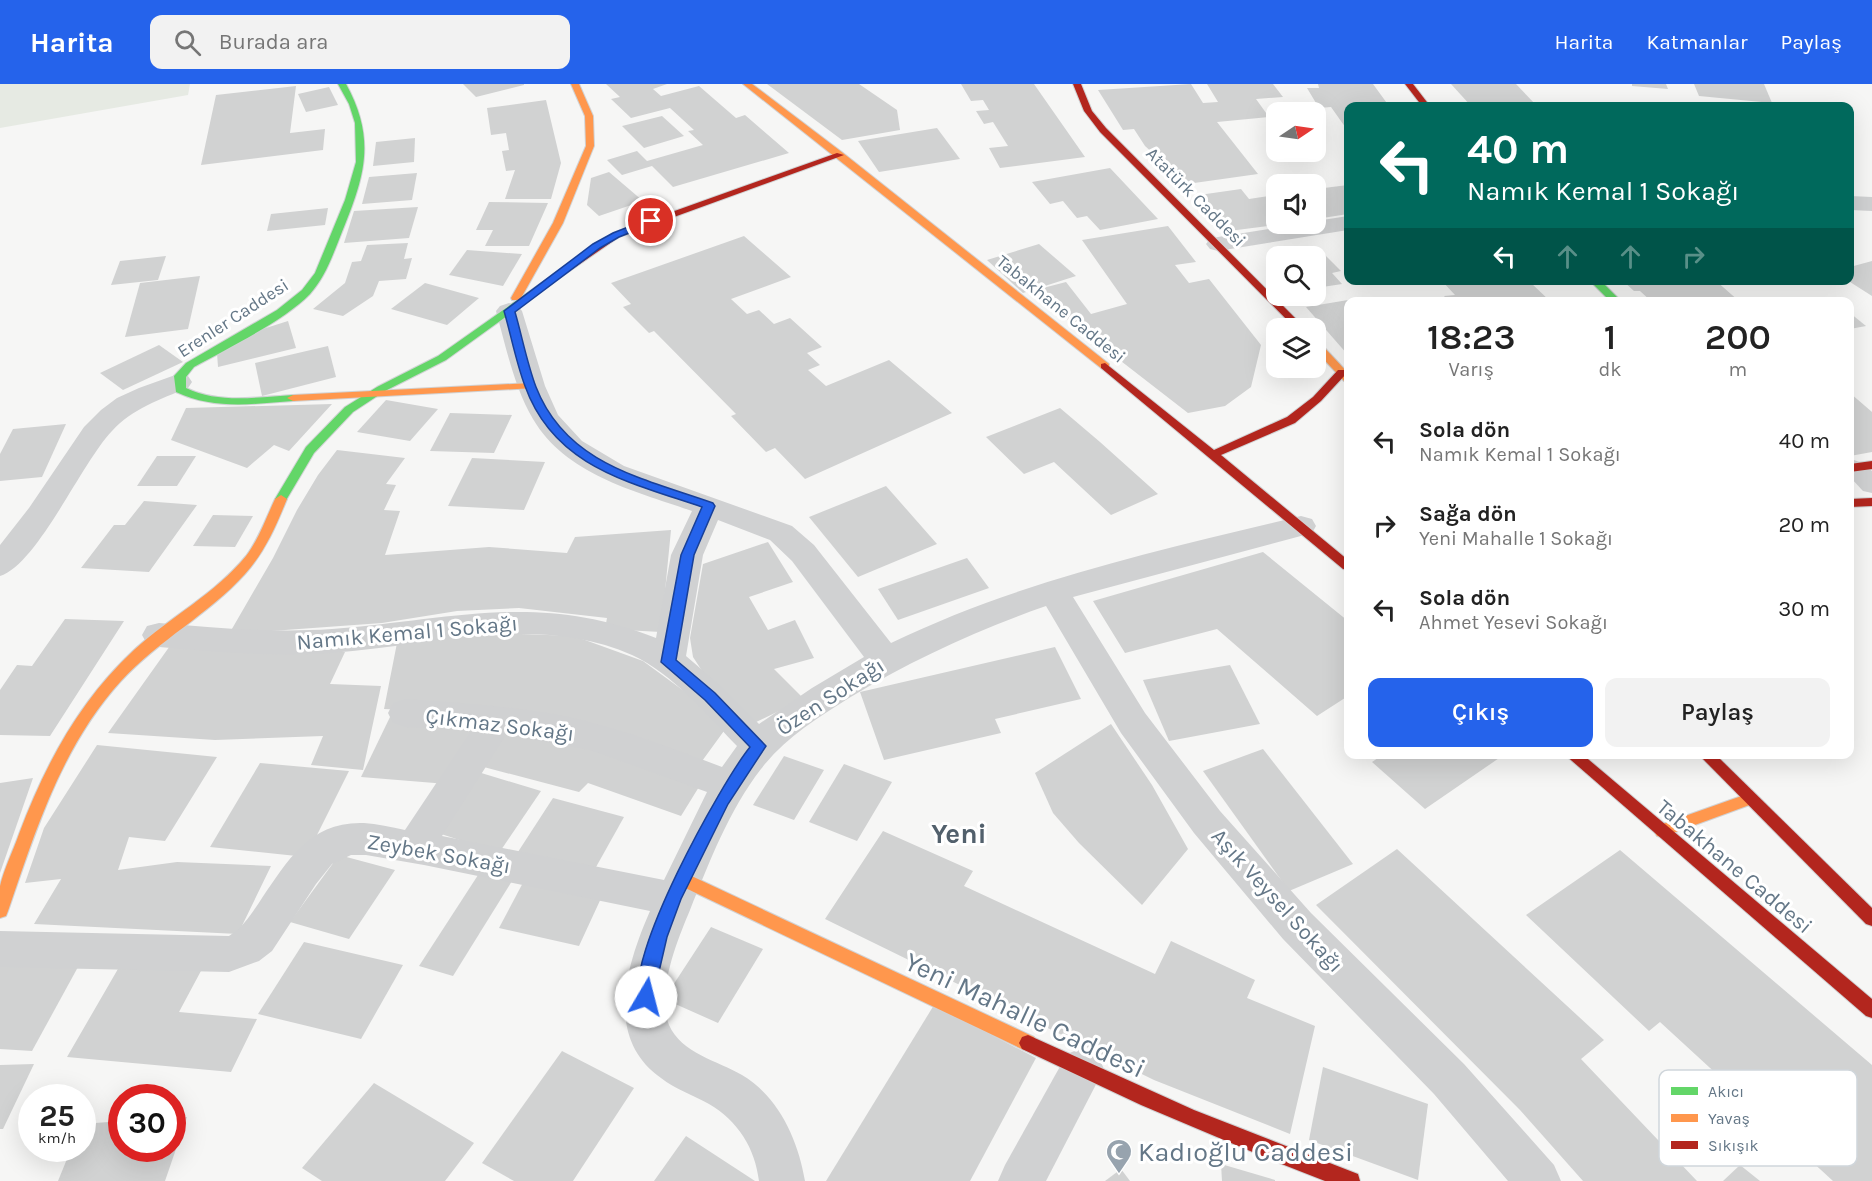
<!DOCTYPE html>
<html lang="tr">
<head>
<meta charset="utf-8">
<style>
  body { margin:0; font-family:Karla,sans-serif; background:#f2f2f2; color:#222; height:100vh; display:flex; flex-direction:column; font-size:22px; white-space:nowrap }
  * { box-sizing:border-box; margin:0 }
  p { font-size:20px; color:#767676 }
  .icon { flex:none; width:33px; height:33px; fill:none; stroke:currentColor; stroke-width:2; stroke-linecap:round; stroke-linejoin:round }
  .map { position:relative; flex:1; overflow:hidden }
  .side { position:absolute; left:1344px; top:213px; width:510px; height:462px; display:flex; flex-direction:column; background:#fff; border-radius:12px; box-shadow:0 6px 24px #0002 }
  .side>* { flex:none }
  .guide { position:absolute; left:1344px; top:18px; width:510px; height:183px; border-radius:12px; box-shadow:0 6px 24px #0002; background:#00695c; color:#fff; overflow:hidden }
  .needle { width:39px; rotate:77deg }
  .tools { position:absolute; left:1266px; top:18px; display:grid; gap:12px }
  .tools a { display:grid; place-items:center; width:60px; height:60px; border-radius:12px; background:#fff; box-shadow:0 6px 24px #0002; font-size:30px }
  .speed { position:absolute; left:18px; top:1000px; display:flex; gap:12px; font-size:30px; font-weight:700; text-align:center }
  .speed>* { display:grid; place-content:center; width:78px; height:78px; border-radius:50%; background:#fff; box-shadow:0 6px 24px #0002; line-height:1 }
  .speed small { font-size:15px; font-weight:400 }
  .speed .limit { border:9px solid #d22; background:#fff; color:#111 }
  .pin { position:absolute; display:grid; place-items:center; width:51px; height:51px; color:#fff; margin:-26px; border:3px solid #fff; border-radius:50%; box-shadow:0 2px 6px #0007 }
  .me { position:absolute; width:66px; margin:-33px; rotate:8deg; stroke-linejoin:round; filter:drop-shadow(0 0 4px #0008) }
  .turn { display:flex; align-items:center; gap:21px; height:126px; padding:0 24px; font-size:27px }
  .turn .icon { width:78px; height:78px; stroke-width:2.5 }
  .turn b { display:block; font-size:42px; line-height:51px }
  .lanes { display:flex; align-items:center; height:57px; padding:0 24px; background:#0003; justify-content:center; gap:30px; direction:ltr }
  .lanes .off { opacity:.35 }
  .eta { display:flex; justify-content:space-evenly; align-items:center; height:102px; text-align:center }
  .eta b { font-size:36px; font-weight:600; line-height:42px }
  .action { display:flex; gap:12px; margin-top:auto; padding:12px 24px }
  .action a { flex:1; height:69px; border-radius:12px; background:#2563eb; color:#fff; font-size:24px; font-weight:600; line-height:69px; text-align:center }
  .action a+a { background:#f2f2f2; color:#222 }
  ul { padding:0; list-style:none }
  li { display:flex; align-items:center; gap:18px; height:84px; padding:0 24px }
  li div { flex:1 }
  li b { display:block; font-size:22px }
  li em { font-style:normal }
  header { display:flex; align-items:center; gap:36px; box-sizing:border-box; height:84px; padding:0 30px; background:#2563eb; color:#fff }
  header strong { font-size:28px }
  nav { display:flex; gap:33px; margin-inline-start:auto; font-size:21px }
  .search { width:420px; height:54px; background:#f2f2f2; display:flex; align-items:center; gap:15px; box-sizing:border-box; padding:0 21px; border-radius:12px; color:#767676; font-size:22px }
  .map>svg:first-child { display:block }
</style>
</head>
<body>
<header>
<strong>Harita</strong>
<div class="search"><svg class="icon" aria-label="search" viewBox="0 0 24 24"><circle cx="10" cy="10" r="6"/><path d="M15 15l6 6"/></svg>Burada ara</div>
<nav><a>Harita</a><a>Katmanlar</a><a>Paylaş</a></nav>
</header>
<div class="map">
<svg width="1872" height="1097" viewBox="0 0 1872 1097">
  <rect width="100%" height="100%" fill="#f6f6f5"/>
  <polygon fill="#e6eae3" points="0,0 190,0 188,11 0,44"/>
  <g fill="#d1d2d2">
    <polygon points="463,0 524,0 524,1 476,13"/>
    <polygon points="606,0 667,0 653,5 661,12 699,2 736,34 745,31 789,69 673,103 652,82 622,91 607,76 637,67 647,77 703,61 688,47 694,46 670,24 631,34 611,15 620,13"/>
    <polygon points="767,0 859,0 897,26 900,46 842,56"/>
    <polygon points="961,0 1034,0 1085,73 1000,84 989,64 1008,62 993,38 984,40 976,27 989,26 983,16 971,17"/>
    <polygon points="1191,0 1203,19 1218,18 1207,0 1273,0 1283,13 1256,15 1269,33 1217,38 1258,90 1187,100 1145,62 1134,45 1123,46 1098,6"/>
    <polygon points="1318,0 1373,0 1389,22 1348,22 1348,47 1331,23 1319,24 1307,4 1319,4"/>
    <polygon points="1451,0 1516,0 1537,22 1471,22"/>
    <polygon points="1632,0 1666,0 1668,5 1632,2"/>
    <polygon points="1694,0 1764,0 1772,19 1699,12"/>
    <polygon points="296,2 290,49 325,45 323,66 201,81 216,11"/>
    <polygon points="329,3 338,21 306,28 298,10"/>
    <polygon points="546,16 561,79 551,115 505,115 515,86 506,87 502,67 509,66 506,49 491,51 487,24"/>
    <polygon points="662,32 684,52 644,64 622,42"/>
    <polygon points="937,44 960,75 879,88 858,57"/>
    <polygon points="415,54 414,78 373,82 376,58"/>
    <polygon points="1110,84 1158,135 1100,146 1087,132 1077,134 1063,117 1050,120 1032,98"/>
    <polygon points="609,88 643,117 599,132 587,121 591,94"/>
    <polygon points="417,89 412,116 362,120 369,93"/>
    <polygon points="1348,101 1348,130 1316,135 1316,105"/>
    <polygon points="1241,105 1249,115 1276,111 1276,141 1229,147 1199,111"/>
    <polygon points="489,118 548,119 529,162 485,162 493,146 476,146"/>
    <polygon points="418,123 409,154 344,159 354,127"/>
    <polygon points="328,124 325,141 267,147 271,130"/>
    <polygon points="1168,142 1196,178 1175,181 1189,199 1209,195 1261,261 1251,303 1225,322 1188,329 1068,236 1043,204 1066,198 1091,230 1127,220 1082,156"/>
    <polygon points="744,152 791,193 731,215 747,230 759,226 774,240 790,234 822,263 807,269 820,281 808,286 826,302 889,276 952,329 805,395 775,364 766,368 731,332 736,330 654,247 649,249 623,223 631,220 611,199"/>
    <polygon points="408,159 404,175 412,174 406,195 379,197 373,212 343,232 313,225 345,199 352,178 361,177 367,161"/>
    <polygon points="1039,160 1076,192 1023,209 987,176"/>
    <polygon points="467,166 522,170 503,202 449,191"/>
    <polygon points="1322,168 1341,187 1332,189 1342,200 1316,204 1316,172 1301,171"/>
    <polygon points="166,172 158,196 111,201 120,177"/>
    <polygon points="1872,177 1872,212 1850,198 1850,183"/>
    <polygon points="200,192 188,245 125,253 140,199"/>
    <polygon points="1441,196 1533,196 1530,198 1551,218 1449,218 1444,212 1455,211"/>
    <polygon points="1622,196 1715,196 1740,218 1652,218 1640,207 1634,207"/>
    <polygon points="425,199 479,214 447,241 391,225"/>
    <polygon points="1366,213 1370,218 1348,218 1348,271 1306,223"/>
    <polygon points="1850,229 1866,242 1850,245"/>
    <polygon points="288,237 296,264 218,283 217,269 250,249"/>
    <polygon points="159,261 183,278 123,306 100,289"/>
    <polygon points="328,262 336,293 262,312 255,279"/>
    <polygon points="1850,309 1872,328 1872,368 1850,372"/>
    <polygon points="386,316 438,325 410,357 357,348"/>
    <polygon points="332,320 289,367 274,361 247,384 171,356 186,324"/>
    <polygon points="1060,324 1100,358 1158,410 1111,431 1054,378 1024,390 986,353"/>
    <polygon points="450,329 512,331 494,369 430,367"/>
    <polygon points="66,340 42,393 0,397 0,370 13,345"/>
    <polygon points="337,366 405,374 386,400 396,401 384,426 400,427 385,471 489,463 567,469 575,453 671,446 661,548 605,545 607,534 519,524 457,527 382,539 229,550 273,474 297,426 318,391"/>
    <polygon points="157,372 196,372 177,402 137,402"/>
    <polygon points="472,374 545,378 524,426 448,422"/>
    <polygon points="886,402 937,460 858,493 809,433"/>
    <polygon points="144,417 197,421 149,488 81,484 114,441 125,441"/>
    <polygon points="213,431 253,432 235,463 193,462"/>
    <polygon points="768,458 793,498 749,513 768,546 795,536 814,574 774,585 804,615 752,640 712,602 693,573 690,554 703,480"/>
    <polygon points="1263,468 1348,537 1348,612 1317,632 1217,545 1125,569 1093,517"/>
    <polygon points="967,474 989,504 898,536 878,505"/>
    <polygon points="65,535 124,537 50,652 0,651 0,606 17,581 32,582"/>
    <polygon points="494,549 574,552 643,577 729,640 697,684 501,630 384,625 397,559"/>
    <polygon points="172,559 307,568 345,568 330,600 381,602 363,686 311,681 323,652 215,656 108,649"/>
    <polygon points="1055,563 1081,615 995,635 1001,649 884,676 860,608"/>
    <polygon points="1230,581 1260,640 1169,657 1143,596"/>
    <polygon points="390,633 486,640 447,700 361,693"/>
    <polygon points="1111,640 1152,701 1188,765 1142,821 1079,759 1053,729 1035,689"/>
    <polygon points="506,642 609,667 702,698 681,732 588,699 579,708 480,682"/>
    <polygon points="97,661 217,673 165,757 129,753 118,786 177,778 271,782 238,850 34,840 61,795 25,799 44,744"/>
    <polygon points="1263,665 1353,780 1289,807 1203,687"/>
    <polygon points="1384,670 1505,670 1425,725 1372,678"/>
    <polygon points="784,672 824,686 794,736 753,721"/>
    <polygon points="260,679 349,687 306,773 210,763"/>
    <polygon points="844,680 892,698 857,757 809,738"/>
    <polygon points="478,688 541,707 499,769 435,748"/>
    <polygon points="33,694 0,789 0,699"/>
    <polygon points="553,714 624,733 591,792 516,771"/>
    <polygon points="883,747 973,787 964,802 1155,890 1171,857 1255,896 1247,914 1315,942 1290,1050 1154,996 825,835"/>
    <polygon points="1397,765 1604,956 1581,975 1697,1097 1583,1097 1520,1026 1316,821"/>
    <polygon points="1620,766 1872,981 1872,1097 1833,1097 1660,938 1649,947 1526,831"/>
    <polygon points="339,771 395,786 349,855 290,838"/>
    <polygon points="480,788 512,797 453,892 419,882"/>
    <polygon points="526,793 603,810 579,862 499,844"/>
    <polygon points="711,843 763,865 718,939 664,915"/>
    <polygon points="304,858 403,881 361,955 258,930"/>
    <polygon points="122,878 202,885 179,928 257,935 231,988 67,973"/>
    <polygon points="0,880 78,883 32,967 0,965"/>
    <polygon points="934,921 1036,974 970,1097 826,1097"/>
    <polygon points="562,967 634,1004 573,1097 514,1097 482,1079"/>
    <polygon points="34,980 3,1045 0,1045 0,981"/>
    <polygon points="1323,983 1428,1020 1418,1096 1309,1056"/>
    <polygon points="374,999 474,1059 445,1097 322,1097 302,1084"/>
    <polygon points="187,1033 165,1097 58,1097 71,1065 82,1065 82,1040 122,1037 122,1065 172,1065 172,1034"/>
    <polygon points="686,1052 755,1097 654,1097"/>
    <polygon points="1221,1080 1275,1096 1275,1097 1222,1097"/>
    <polygon points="1740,1081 1760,1097 1723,1097"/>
    <polygon points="1121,1085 1130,1097 1105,1097"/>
  </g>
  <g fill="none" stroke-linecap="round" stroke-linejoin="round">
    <defs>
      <g id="fast">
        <path d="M338,0H346C378,58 363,96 340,153C332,173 325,193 310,210C284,237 228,264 194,283L186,293V304C219,320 257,313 293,311L299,314L293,317C253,320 214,326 176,308L174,292L186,279L277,226L302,206L315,189L345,116L356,78L355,39L349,20Z"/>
        <polygon points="557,188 561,189 561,193 446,276 385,307 353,328 314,369 285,418 277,418 275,415 306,363 345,323 377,303 438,272"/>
        <polygon points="1589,196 1600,196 1622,218 1611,218"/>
      </g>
      <g id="slow">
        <polygon points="571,0 579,0 593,32 594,62 563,139 521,214 520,216 512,216 511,214 553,139 586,62 585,32"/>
        <polygon points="743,0 752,0 843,69 1109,280 1109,284 1101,284"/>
        <polygon points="1316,258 1320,259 1348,289 1348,298 1344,297 1316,267"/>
        <polygon points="531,299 535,300 535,304 293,317 287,314 293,311"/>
        <path d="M281,411L287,415C276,442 265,468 245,490C209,530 159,556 121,597C62,662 36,745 8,827L6,832L0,834C0,824 0,812 0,802C4,785 13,767 19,750C45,681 79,617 134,566C170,533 215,510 246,472C259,455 266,434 275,415Z"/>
        <polygon points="1750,709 1755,711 1758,715 1755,719 1662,753 1657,752 1654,747 1657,742"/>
        <polygon points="683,788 1034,953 1037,959 1034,965 1028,967 1022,965 677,800 675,795 677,790"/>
      </g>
      <g id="jam">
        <polygon points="1073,0 1081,0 1092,27 1106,44 1305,244 1295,244 1100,48 1084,27"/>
        <polygon points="1405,0 1413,0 1430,22 1422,22"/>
        <polygon points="837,69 844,71 619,153 561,193 553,193 552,191 613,149"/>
        <polygon points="1105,279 1214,366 1287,333 1313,313 1338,286 1346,286 1346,290 1321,317 1295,339 1221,371 1348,476 1348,486 1343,485 1101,284 1101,280"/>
        <polygon points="1872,377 1872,385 1850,388 1850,380"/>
        <polygon points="1872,414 1872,422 1850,423 1850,415"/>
        <polygon points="1564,670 1582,670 1872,915 1872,934 1866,932"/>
        <polygon points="1698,670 1715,670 1872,824 1872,842 1866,840"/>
        <polygon points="1028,951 1194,1026 1358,1090 1360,1097 1325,1097 1269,1075 1141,1021 1022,965 1019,959 1022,953"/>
      </g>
    </defs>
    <use href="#fast" stroke="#d1d3d5" stroke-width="2"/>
    <use href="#slow" stroke="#d1d3d5" stroke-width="2"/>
    <use href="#jam" stroke="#d1d3d5" stroke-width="2"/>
    <polygon fill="#d0d1d2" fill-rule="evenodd" points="1854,376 1862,379 1872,387 1872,409 1863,407 1850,393 1850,378"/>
    <g fill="#d0d1d2" fill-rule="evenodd">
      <polygon points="1850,112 1872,113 1872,127 1850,126"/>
      <polygon points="1348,132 1348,146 1218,167 1210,165 1206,160 1210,155 1218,153 1301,140 1316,140 1316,137"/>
      <path d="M509,219L518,222L522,227L545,302L558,331L582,357L624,382L792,442L814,461L891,559C1021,496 1161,466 1301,432L1312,435L1316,442L1312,449L1073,513L1145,629L1220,727L1311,829L1464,980L1554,1081L1561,1097H1508L1434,1010L1283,855L1194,749L1121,649L1046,522C977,546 912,576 849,614C817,634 784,655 761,685C729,726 709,779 690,826C677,857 656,909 669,941C681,969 718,977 742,991C779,1013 798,1056 805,1097H759C755,1064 738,1037 709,1020C693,1011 675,1005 661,994C603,953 627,880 650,827L424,781L366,771H351L332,780L316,800L272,867L259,877L229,888L0,883V847L229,852C244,843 252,829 262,814C288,776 310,737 364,739C377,740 391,743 405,746L471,647L405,643L393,639L388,629L393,619L405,615C460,619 515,622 569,633C622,645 672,664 722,683L737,662C706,630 673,590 632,571C537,529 429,562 331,569C274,573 216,568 159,563L147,560L142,551L147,542L159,539C216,544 274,549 332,545C449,536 539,507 656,554L671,471L692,427C635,407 566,391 533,335C514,303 506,263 496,227L500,222ZM718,436L770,456L792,477L864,573L812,604L759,640L721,602L686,572L703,471ZM506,651L590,666L707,708L664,796L442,752Z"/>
      <path d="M178,290L188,292L192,298L188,304C160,315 132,325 112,347C82,378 37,481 0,492V461L29,424L84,343L101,326L117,314L139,304Z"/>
      <polygon points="1082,964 1097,970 1104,985 1046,1097 998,1097 1005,1081 1067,970"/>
    </g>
    <use href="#fast" fill="#63d668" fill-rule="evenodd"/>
    <use href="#slow" fill="#ff974d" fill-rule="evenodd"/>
    <use href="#jam" fill="#b3261e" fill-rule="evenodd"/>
  </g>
  <path fill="#2563eb" stroke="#184099" stroke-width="1.5" d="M651,134L656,137L655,139L619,153L600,164L515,228C522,252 527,279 536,303C566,380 642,394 713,419L715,422L694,471L676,576L715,609L766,662L728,720L681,815L667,853L652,918L646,921L640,918C622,877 721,699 750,663L705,616L661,578L681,471L702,423C629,398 554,383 525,302C516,278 511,251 504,227L593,160L613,149Z"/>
  <defs>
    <symbol id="mosque-pin" viewBox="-11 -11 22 30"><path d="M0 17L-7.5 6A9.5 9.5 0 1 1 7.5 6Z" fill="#97a3ae" stroke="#fff"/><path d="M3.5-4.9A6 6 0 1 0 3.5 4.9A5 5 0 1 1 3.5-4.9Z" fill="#fff"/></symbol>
  </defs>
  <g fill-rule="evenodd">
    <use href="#mosque-pin" x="1104" y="1053" width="30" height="40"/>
  </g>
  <g text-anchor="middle" stroke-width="6" stroke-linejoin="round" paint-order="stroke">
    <g font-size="18" fill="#647787" stroke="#fff">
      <text transform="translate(1196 113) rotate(45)" y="6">Atatürk Caddesi</text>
      <text transform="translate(1061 225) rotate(39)" y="6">Tabakhane Caddesi</text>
      <text transform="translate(233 234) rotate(-33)" y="6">Erenler Caddesi</text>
    </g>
    <g font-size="22" fill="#647787" stroke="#fff">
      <text transform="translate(407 548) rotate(-5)" y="8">Namık Kemal 1 Sokağı</text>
      <text transform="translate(830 612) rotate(-33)" y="8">Özen Sokağı</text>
      <text transform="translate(500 640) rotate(7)" y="8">Çıkmaz Sokağı</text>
      <text transform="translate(439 769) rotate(10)" y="8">Zeybek Sokağı</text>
      <text transform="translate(1735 782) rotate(40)" y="8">Tabakhane Caddesi</text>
      <text transform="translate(1278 816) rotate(48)" y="8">Aşık Veysel Sokağı</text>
    </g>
    <g font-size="27" fill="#647787" stroke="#fff">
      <text transform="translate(1025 931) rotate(25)" y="9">Yeni Mahalle Caddesi</text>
    </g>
    <g font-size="27" fill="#647787" stroke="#fff" text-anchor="start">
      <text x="1138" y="1077">Kadıoğlu Caddesi</text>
    </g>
    <g font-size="28" font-weight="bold" fill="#52606c" stroke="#fff">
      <text x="959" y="759">Yeni</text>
    </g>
  </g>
  <rect x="1659" y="986" width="198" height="96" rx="9" fill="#fff" stroke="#d0d6db" stroke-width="1.5"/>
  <rect x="1671" y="1003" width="27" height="8" fill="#63d668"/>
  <rect x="1671" y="1030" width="27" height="8" fill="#ff974d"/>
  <rect x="1671" y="1057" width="27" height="8" fill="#b3261e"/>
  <g font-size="16" fill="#647787">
    <text x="1708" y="1013">Akıcı</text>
    <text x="1708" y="1040">Yavaş</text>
    <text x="1708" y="1067">Sıkışık</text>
  </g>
</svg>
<div class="tools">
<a><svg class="needle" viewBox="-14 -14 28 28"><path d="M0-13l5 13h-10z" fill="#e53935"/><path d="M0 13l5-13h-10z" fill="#767676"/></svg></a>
<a><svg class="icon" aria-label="sound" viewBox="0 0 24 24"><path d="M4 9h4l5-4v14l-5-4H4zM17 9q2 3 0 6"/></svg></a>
<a><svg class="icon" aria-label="search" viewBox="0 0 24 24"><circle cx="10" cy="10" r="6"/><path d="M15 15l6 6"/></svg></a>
<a><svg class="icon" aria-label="layers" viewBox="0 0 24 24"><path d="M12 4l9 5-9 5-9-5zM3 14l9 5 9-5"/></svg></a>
</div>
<div class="speed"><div>25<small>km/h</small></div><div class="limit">30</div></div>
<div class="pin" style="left:651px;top:137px;background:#d93025"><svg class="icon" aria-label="arrive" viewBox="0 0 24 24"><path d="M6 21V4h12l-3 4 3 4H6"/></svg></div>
<svg class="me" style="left:646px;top:913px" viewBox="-20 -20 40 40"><circle r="19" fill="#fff"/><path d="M0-13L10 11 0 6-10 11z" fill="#2563eb"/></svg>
<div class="guide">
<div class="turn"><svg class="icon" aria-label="left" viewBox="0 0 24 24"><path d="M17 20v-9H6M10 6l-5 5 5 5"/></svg><div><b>40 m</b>Namık Kemal 1 Sokağı</div></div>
<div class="lanes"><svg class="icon" aria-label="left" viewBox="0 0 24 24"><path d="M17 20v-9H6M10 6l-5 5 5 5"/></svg><svg class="icon off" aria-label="ahead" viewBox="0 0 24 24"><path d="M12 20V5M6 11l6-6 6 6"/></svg><svg class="icon off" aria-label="ahead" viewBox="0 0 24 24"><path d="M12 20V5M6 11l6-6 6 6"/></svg><svg class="icon off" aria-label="right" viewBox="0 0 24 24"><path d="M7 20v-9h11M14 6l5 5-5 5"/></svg></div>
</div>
<section class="side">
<div class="eta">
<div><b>18:23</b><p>Varış</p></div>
<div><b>1</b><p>dk</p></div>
<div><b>200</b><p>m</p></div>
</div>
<ul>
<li><svg class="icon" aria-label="left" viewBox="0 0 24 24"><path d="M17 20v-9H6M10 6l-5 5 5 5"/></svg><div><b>Sola dön</b><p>Namık Kemal 1 Sokağı</p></div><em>40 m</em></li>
<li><svg class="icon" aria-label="right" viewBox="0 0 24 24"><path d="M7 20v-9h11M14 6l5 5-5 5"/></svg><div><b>Sağa dön</b><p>Yeni Mahalle 1 Sokağı</p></div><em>20 m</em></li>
<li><svg class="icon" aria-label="left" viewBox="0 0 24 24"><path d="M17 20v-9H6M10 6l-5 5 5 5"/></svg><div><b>Sola dön</b><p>Ahmet Yesevi Sokağı</p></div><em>30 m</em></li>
</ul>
<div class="action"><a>Çıkış</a><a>Paylaş</a></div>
</section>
</div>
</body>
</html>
